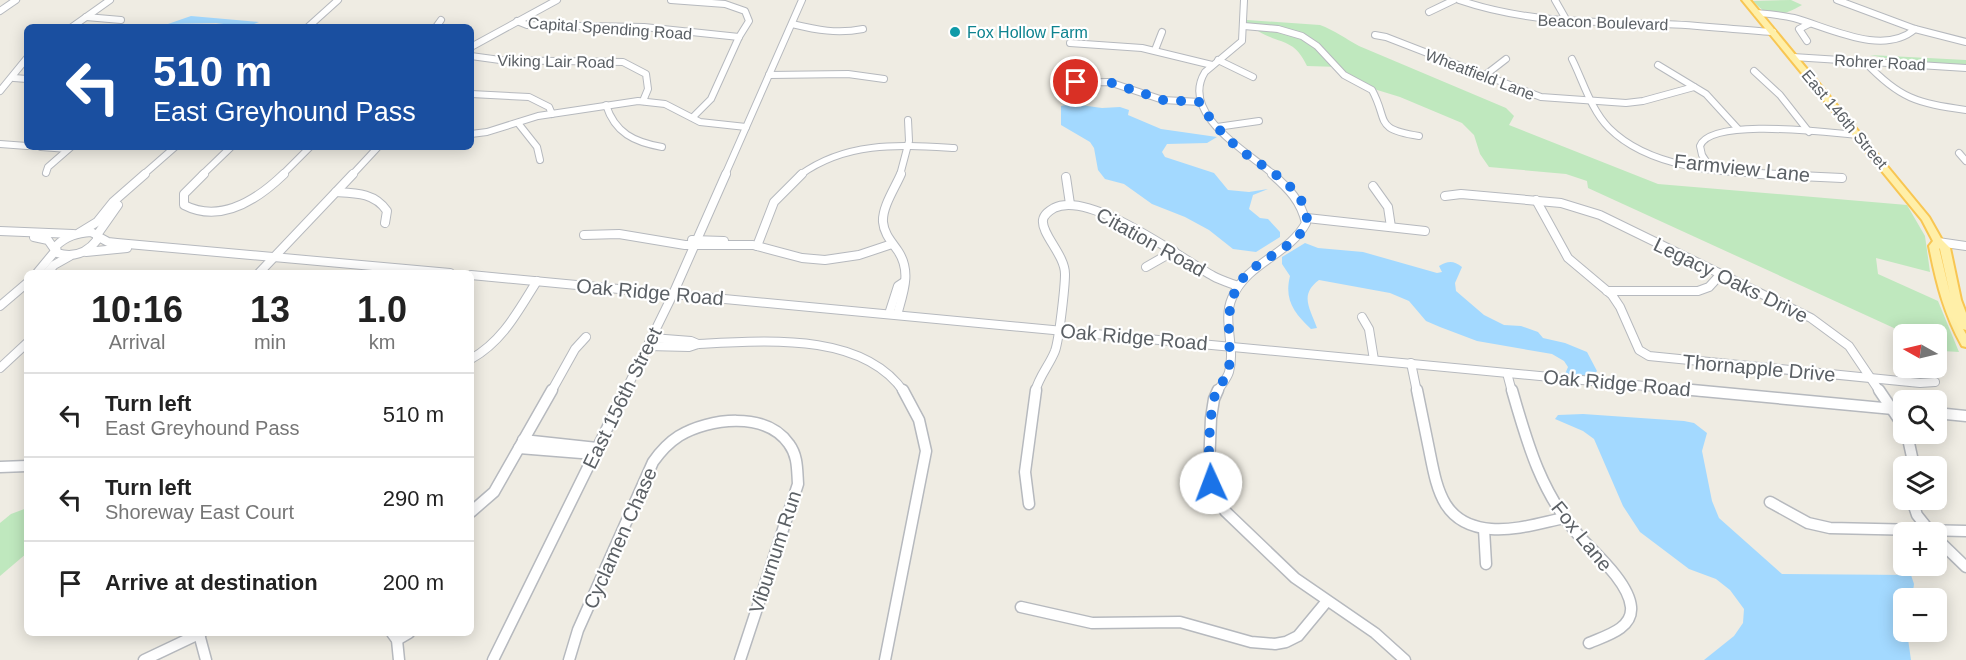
<!DOCTYPE html>
<html lang="en">
<head>
<meta charset="utf-8">
<style>
  body { margin:0; font-family:Helvetica,sans-serif; background:#f2f2f2; color:#222; height:100vh; display:flex; flex-direction:column; font-size:22px; white-space:nowrap }
  * { box-sizing:border-box; margin:0 }
  p { font-size:20px; color:#767676 }
  .icon { flex:none; width:33px; height:33px; fill:none; stroke:currentColor; stroke-width:2; stroke-linecap:round; stroke-linejoin:round }
  .map { position:relative; flex:1; overflow:hidden }
  .sheet { position:absolute; left:24px; top:270px; width:450px; height:366px; display:flex; flex-direction:column; background:#fff; border-radius:9px; box-shadow:0 3px 15px #0003 }
  .sheet>* { flex:none }
  .top-card { position:absolute; left:24px; top:24px; width:450px; height:126px; border-radius:9px; box-shadow:0 3px 15px #0003; background:#1a4fa0; color:#fff; overflow:hidden }
  .needle { width:39px; rotate:278deg }
  .tools { position:absolute; left:1893px; top:324px; display:grid; gap:12px }
  .tools a { display:grid; place-items:center; width:54px; height:54px; border-radius:9px; background:#fff; box-shadow:0 3px 15px #0003; font-size:30px }
  .pin { position:absolute; display:grid; place-items:center; width:51px; height:51px; color:#fff; margin:-26px; border:3px solid #fff; border-radius:50%; box-shadow:0 2px 6px #0007 }
  .me { position:absolute; width:66px; margin:-33px; rotate:358deg; stroke-linejoin:round; filter:drop-shadow(0 0 4px #0008) }
  .turn { display:flex; align-items:center; gap:21px; height:126px; padding:0 30px; font-size:27px }
  .turn .icon { width:78px; height:78px; stroke-width:2.5 }
  .turn b { display:block; font-size:42px; line-height:51px }
  .eta { display:flex; justify-content:space-evenly; align-items:center; height:102px; text-align:center }
  .eta b { font-size:36px; font-weight:800; line-height:42px }
  ul { padding:0; list-style:none }
  li { display:flex; align-items:center; gap:18px; height:84px; padding:0 30px; border-top:2px solid #e0e0e0 }
  li div { flex:1 }
  li b { display:block; font-size:22px }
  li em { font-style:normal }
  .map>svg:first-child { display:block }
</style>
</head>
<body>
<div class="map">
<svg width="1966" height="660" viewBox="0 0 1966 660">
  <rect width="100%" height="100%" fill="#efece3"/>
  <g fill="#bfe8be">
    <path d="M1791,0L1802,5C1783,16 1769,20 1753,1Z"/>
    <path d="M1247,20L1320,25C1334,30 1346,39 1359,46L1506,108L1514,116L1509,125L1658,184L1907,205L1925,236L1930,272L1876,258L1878,274L1938,301L1959,352L1943,351L1937,348L1936,334H1907L1588,188L1587,181L1566,174L1489,167L1480,154L1474,135L1462,123L1400,97L1374,89L1349,75L1340,67L1307,66C1294,38 1281,45 1258,31C1253,28 1252,25 1246,24Z"/>
    <polygon points="1870,55 1966,60 1966,65 1900,61"/>
    <polygon points="27,508 27,553 0,576 0,523 11,514"/>
  </g>
  <g fill="#a3d9ff">
    <polygon points="191,16 259,22 246,27 216,23 168,24"/>
    <polygon points="1073,104 1102,108 1120,107 1129,110 1128,115 1161,129 1217,137 1207,143 1167,144 1162,152 1165,157 1214,173 1228,190 1249,192 1268,189 1253,195 1249,209 1260,218 1268,219 1280,232 1280,237 1256,252 1233,249 1209,230 1185,217 1152,204 1124,184 1105,179 1098,170 1094,148 1090,142 1061,125 1061,106"/>
    <path d="M1305,243L1318,248L1363,252L1437,273L1442,272L1439,266C1448,261 1453,260 1462,267L1455,283L1456,291L1484,315L1504,325L1521,326L1538,332L1543,338L1565,343L1587,352L1597,371L1593,376L1565,374L1568,367L1564,361L1552,354L1477,341L1440,327L1426,321L1409,301L1390,293L1319,280C1299,295 1310,308 1317,328L1311,329C1294,313 1284,300 1290,276L1282,264V257Z"/>
    <polygon points="1583,414 1684,421 1694,423 1707,433 1702,451 1712,501 1719,518 1782,574 1911,575 1914,584 1912,598 1904,598 1904,632 1907,632 1911,660 1704,660 1734,636 1743,623 1744,609 1730,590 1716,579 1689,569 1640,532 1623,506 1594,439 1583,431 1555,419 1558,415"/>
  </g>
  <g fill="none" stroke-linecap="round" stroke-linejoin="round">
    <defs>
      <g id="minor-far2">
        <polyline points="671,0 725,4 745,11 749,21 739,37 711,99 693,117"/>
        <path d="M1244,0L1242,41L1205,72C1179,114 1248,152 1274,175"/>
        <path d="M1459,0C1526,23 1593,22 1663,24C1700,25 1736,30 1773,32"/>
        <polyline points="1555,0 1567,21"/>
        <polyline points="1837,0 1915,29 1966,42"/>
        <polyline points="0,11 16,0"/>
        <polyline points="1429,12 1454,0"/>
        <path d="M1757,13C1769,14 1782,15 1794,18C1828,27 1883,57 1915,29"/>
        <polyline points="86,17 121,20"/>
        <polyline points="517,21 527,25 644,27 739,37"/>
        <path d="M792,24C817,30 837,34 863,29"/>
        <path d="M1244,26L1278,29L1302,36L1317,46L1344,75L1372,90C1389,121 1373,129 1419,136"/>
        <polyline points="72,27 110,0"/>
        <polyline points="308,27 338,0"/>
        <polyline points="436,27 441,20"/>
        <polyline points="1375,35 1386,37 1541,97 1626,103 1643,101 1694,87"/>
        <polyline points="1807,41 1799,29 1809,24"/>
        <polyline points="1070,43 1142,48 1212,65"/>
        <polyline points="471,47 557,0"/>
        <polyline points="1155,50 1162,32"/>
        <polyline points="471,56 500,60 623,62 646,74 648,89 643,101"/>
        <polyline points="1793,57 1966,68"/>
        <path d="M1572,59C1583,81 1591,110 1609,128C1652,171 1727,172 1784,175"/>
        <polyline points="1218,60 1253,77"/>
        <path d="M1865,62C1900,99 1917,103 1966,110"/>
        <polyline points="1658,65 1706,94 1738,129"/>
        <polyline points="1754,71 1780,95 1809,132"/>
        <polyline points="769,75 848,74 884,79"/>
        <polyline points="1484,76 1506,59"/>
        <polyline points="14,78 27,79"/>
        <polyline points="1059,83 1109,82 1163,100 1200,102"/>
        <polyline points="0,91 27,58"/>
        <polyline points="471,94 529,97 549,107 552,114"/>
        <path d="M606,105C615,133 634,142 662,147"/>
        <polyline points="518,123 537,147 540,160"/>
        <polyline points="1217,127 1259,121"/>
        <polyline points="471,134 487,132 538,116 638,101 665,104 700,122 746,127"/>
        <polyline points="0,144 27,146"/>
        <polyline points="41,147 68,149"/>
        <polyline points="1959,153 1966,161"/>
        <path d="M1711,169L1702,155L1700,146C1711,117 1830,133 1858,135"/>
        <polyline points="46,173 48,167 71,147"/>
        <polyline points="143,175 175,147"/>
        <polyline points="202,175 231,147"/>
        <polyline points="282,175 310,147"/>
        <polyline points="352,175 378,147"/>
        <polyline points="725,175 802,0"/>
        <path d="M800,175C847,141 899,145 954,148"/>
        <polyline points="900,175 909,141 908,120"/>
      </g>
      <g id="minor-far1">
        <path d="M204,174L184,194V205C221,224 258,199 284,174"/>
        <polyline points="1758,174 1842,178"/>
        <polyline points="1066,177 1070,204"/>
        <polyline points="1373,186 1388,207 1391,227"/>
        <path d="M336,192C356,193 375,193 387,211L385,223"/>
        <polyline points="1445,196 1461,194 1561,203 1600,215 1811,318 1849,346 1880,392"/>
        <polyline points="1536,200 1568,258 1612,295 1620,307 1639,350 1649,356 1920,383 1935,382"/>
        <polyline points="1307,218 1425,231"/>
        <polyline points="0,231 73,234"/>
        <path d="M91,232L97,235V240C87,253 73,258 57,253L56,246C66,236 77,233 91,232Z"/>
        <polyline points="79,233 97,222 113,202 145,174"/>
        <polyline points="97,235 118,205"/>
        <polyline points="584,235 619,234 685,245 753,245 802,258 825,260 859,255 892,244"/>
        <polyline points="97,236 108,242 117,243 450,273"/>
        <polyline points="34,237 48,240 55,250"/>
        <polyline points="692,240 724,241"/>
        <polyline points="1938,242 1966,246"/>
        <polyline points="757,246 774,202 802,174"/>
        <polyline points="86,252 127,248"/>
        <polyline points="1146,267 1174,251"/>
        <polyline points="37,273 56,250"/>
        <polyline points="47,273 54,265 70,256"/>
        <polyline points="259,273 353,174"/>
        <polyline points="471,275 1708,392"/>
        <polyline points="1607,291 1698,291 1709,287 1720,275"/>
        <polyline points="0,306 27,283"/>
        <polyline points="889,314 898,286 904,282"/>
        <path d="M897,315C903,293 912,272 898,251C892,242 884,234 883,222C882,207 895,188 901,174"/>
        <polyline points="1362,317 1369,329 1374,360"/>
        <polyline points="652,338 691,341 698,344"/>
        <path d="M648,346L689,347L698,344C763,341 862,331 904,392"/>
        <path d="M471,359C503,341 518,311 537,281"/>
        <polyline points="1411,363 1417,392"/>
        <polyline points="0,368 27,343"/>
        <polyline points="1507,373 1512,392"/>
        <polyline points="551,392 575,349 586,337"/>
        <polyline points="625,392 673,294 726,174"/>
        <path d="M1035,392C1039,376 1049,366 1055,351C1059,340 1065,287 1065,274C1065,255 1041,234 1043,220C1044,214 1049,211 1054,208C1090,190 1180,258 1213,276C1220,280 1230,283 1238,286"/>
        <path d="M1217,392C1221,385 1227,379 1229,372C1236,347 1222,321 1232,298C1247,262 1289,255 1306,223C1301,201 1289,189 1272,174"/>
      </g>
      <g id="minor">
        <polyline points="1218,390 1214,399 1211,418 1209,467 1211,485 1225,511 1295,578 1375,633 1405,660"/>
        <path d="M1417,390C1421,410 1425,430 1429,449C1437,489 1442,525 1491,529C1515,531 1540,523 1564,518"/>
        <path d="M1512,390C1527,443 1542,496 1581,538C1596,554 1629,583 1631,607C1633,629 1605,636 1589,643"/>
        <polyline points="1692,390 1904,410"/>
        <polyline points="1879,390 1904,427"/>
        <polyline points="1936,413 1966,416"/>
        <polyline points="1907,434 1914,466"/>
        <polyline points="523,440 597,448"/>
        <polyline points="519,448 594,454"/>
        <polyline points="0,467 27,466"/>
        <polyline points="1912,500 1917,515 1929,530"/>
        <polyline points="1770,502 1808,523 1830,528 1966,531"/>
        <polyline points="1029,504 1025,472 1036,390"/>
        <polyline points="471,512 494,492 552,390"/>
        <polyline points="1484,529 1486,564"/>
        <polyline points="1936,538 1966,567"/>
        <polyline points="1021,607 1092,623 1180,622 1251,642 1275,644 1286,642 1298,636 1327,601"/>
        <polyline points="392,633 397,640 399,660"/>
        <polyline points="199,634 206,660"/>
        <polyline points="397,640 409,633"/>
        <polyline points="144,660 201,633"/>
        <polyline points="493,660 626,390"/>
        <path d="M569,660L578,630L653,462C660,452 668,443 679,436C709,418 766,411 789,444C798,456 797,470 798,484L740,660"/>
        <polyline points="885,660 926,451 919,420 903,390"/>
      </g>
      <path id="major" d="M1742,0H1750L1929,217L1942,240L1950,248L1961,300L1966,313V330L1963,329L1966,334V347L1962,346C1944,314 1936,282 1929,246L1933,241L1922,220ZM1939,248L1940,249L1950,294Z"/>
    </defs>
    <use href="#minor-far2" stroke="#b6b9be" stroke-width="8"/>
    <use href="#minor-far1" stroke="#b6b9be" stroke-width="10"/>
    <use href="#minor" stroke="#b6b9be" stroke-width="13"/>
    <use href="#major" stroke="#f8c653" stroke-width="4"/>
    <use href="#minor-far2" stroke="#fff" stroke-width="6"/>
    <use href="#minor-far1" stroke="#fff" stroke-width="8"/>
    <use href="#minor" stroke="#fff" stroke-width="10"/>
    <use href="#major" fill="#ffefa8" fill-rule="evenodd"/>
  </g>
  <g fill="none" stroke-linecap="round" stroke-linejoin="round">
    <path stroke="#1a73e8" stroke-width="10" stroke-dasharray="0 18" d="M1076,82H1109L1163,100L1200,102C1209,119 1222,134 1237,147C1259,166 1298,182 1306,212C1314,241 1260,257 1244,277C1221,306 1232,335 1229,369C1228,378 1219,384 1216,392C1209,411 1207,463 1211,483"/>
  </g>
  <circle fill="#0f9aa8" stroke="#fff" stroke-width="2" cx="955" cy="32" r="6"/>
  <g text-anchor="middle" stroke-width="4.5" stroke-linejoin="round" paint-order="stroke">
    <g font-size="16" fill="#5b6065" stroke="#fff">
      <text transform="translate(1603 22) rotate(2)" y="6">Beacon Boulevard</text>
      <text transform="translate(610 28) rotate(4)" y="6">Capital Spending Road</text>
      <text transform="translate(556 61) rotate(1)" y="6">Viking Lair Road</text>
      <text transform="translate(1880 62) rotate(3)" y="6">Rohrer Road</text>
      <text transform="translate(1480 74) rotate(21)" y="6">Wheatfield Lane</text>
      <text transform="translate(1845 119) rotate(50)" y="6">East 146th Street</text>
    </g>
    <g font-size="16" fill="#0d838f" stroke="#fff" text-anchor="start">
      <text x="967" y="38">Fox Hollow Farm</text>
    </g>
    <g font-size="20" fill="#5b6065" stroke="#fff">
      <text transform="translate(1742 168) rotate(6)" y="7">Farmview Lane</text>
      <text transform="translate(1151 242) rotate(29)" y="7">Citation Road</text>
      <text transform="translate(1731 280) rotate(26)" y="7">Legacy Oaks Drive</text>
      <text transform="translate(650 292) rotate(5)" y="7">Oak Ridge Road</text>
      <text transform="translate(1134 337) rotate(5)" y="7">Oak Ridge Road</text>
      <text transform="translate(1759 368) rotate(5)" y="7">Thornapple Drive</text>
      <text transform="translate(1617 383) rotate(5)" y="7">Oak Ridge Road</text>
      <text transform="translate(622 398) rotate(-64)" y="7">East 156th Street</text>
      <text transform="translate(1582 536) rotate(51)" y="7">Fox Lane</text>
      <text transform="translate(620 538) rotate(-66)" y="7">Cyclamen Chase</text>
      <text transform="translate(775 552) rotate(-72)" y="7">Viburnum Run</text>
    </g>
  </g>
</svg>
<div class="tools">
<a><svg class="needle" viewBox="-14 -14 28 28"><path d="M0-13l5 13h-10z" fill="#e53935"/><path d="M0 13l5-13h-10z" fill="#767676"/></svg></a>
<a><svg class="icon" aria-label="search" viewBox="0 0 24 24"><circle cx="10" cy="10" r="6"/><path d="M15 15l6 6"/></svg></a>
<a><svg class="icon" aria-label="layers" viewBox="0 0 24 24"><path d="M12 4l9 5-9 5-9-5zM3 14l9 5 9-5"/></svg></a>
<a>+</a>
<a>−</a>
</div>
<div class="pin" style="left:1076px;top:82px;background:#d93025"><svg class="icon" aria-label="arrive" viewBox="0 0 24 24"><path d="M6 21V4h12l-3 4 3 4H6"/></svg></div>
<svg class="me" style="left:1211px;top:483px" viewBox="-20 -20 40 40"><circle r="19" fill="#fff"/><path d="M0-13L10 11 0 6-10 11z" fill="#1a73e8"/></svg>
<div class="top-card">
<div class="turn"><svg class="icon" aria-label="left" viewBox="0 0 24 24"><path d="M17 20v-9H6M10 6l-5 5 5 5"/></svg><div><b>510 m</b>East Greyhound Pass</div></div>
</div>
<section class="sheet">
<div class="eta">
<div><b>10:16</b><p>Arrival</p></div>
<div><b>13</b><p>min</p></div>
<div><b>1.0</b><p>km</p></div>
</div>
<ul>
<li><svg class="icon" aria-label="left" viewBox="0 0 24 24"><path d="M17 20v-9H6M10 6l-5 5 5 5"/></svg><div><b>Turn left</b><p>East Greyhound Pass</p></div><em>510 m</em></li>
<li><svg class="icon" aria-label="left" viewBox="0 0 24 24"><path d="M17 20v-9H6M10 6l-5 5 5 5"/></svg><div><b>Turn left</b><p>Shoreway East Court</p></div><em>290 m</em></li>
<li><svg class="icon" aria-label="arrive" viewBox="0 0 24 24"><path d="M6 21V4h12l-3 4 3 4H6"/></svg><div><b>Arrive at destination</b></div><em>200 m</em></li>
</ul>
</section>
</div>
</body>
</html>
